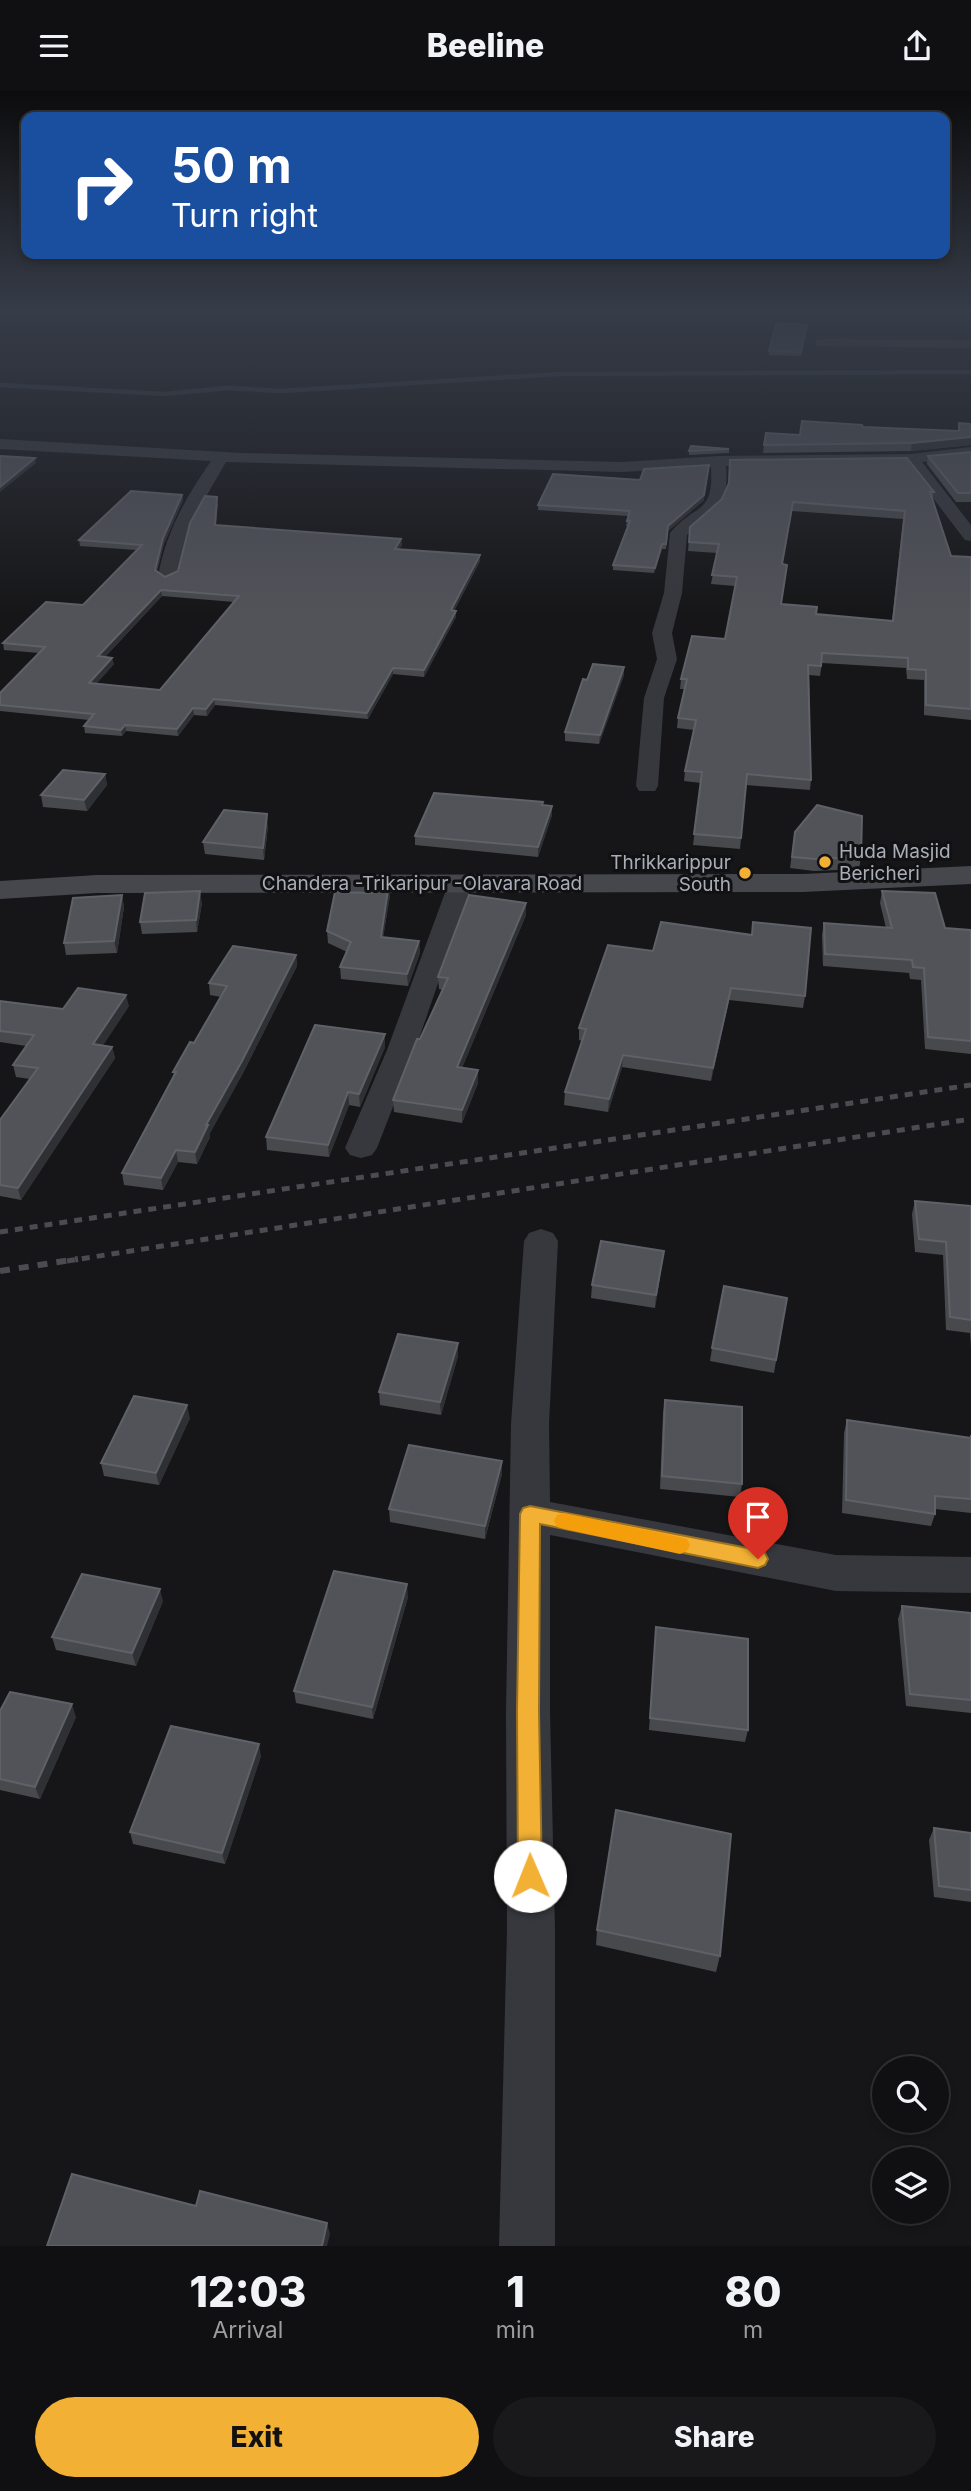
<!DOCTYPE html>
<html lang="en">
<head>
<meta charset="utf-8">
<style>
  body { margin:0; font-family:Inter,sans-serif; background:#19191b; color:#f1f3f6; height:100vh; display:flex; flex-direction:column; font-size:26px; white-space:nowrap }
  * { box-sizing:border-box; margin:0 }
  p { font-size:23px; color:#9c9d9f }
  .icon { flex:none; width:38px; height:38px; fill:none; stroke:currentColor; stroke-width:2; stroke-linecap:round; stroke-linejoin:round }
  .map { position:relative; height:2155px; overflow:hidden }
  .details { display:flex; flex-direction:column; background:#101012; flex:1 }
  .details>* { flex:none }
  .top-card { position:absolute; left:21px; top:21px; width:929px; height:147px; border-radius:14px; box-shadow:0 4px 10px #0003,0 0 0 2px #303032; background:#1a4fa0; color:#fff; overflow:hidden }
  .fabs { position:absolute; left:872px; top:1965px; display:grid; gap:14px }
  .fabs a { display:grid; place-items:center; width:77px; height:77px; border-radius:50%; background:#101012; box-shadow:0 4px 10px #0003,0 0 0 2px #303032; font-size:35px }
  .pin { position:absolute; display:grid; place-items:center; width:60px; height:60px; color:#fff; margin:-72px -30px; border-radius:50% 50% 50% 0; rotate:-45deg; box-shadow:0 0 7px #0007 }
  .pin .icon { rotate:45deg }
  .me { position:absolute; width:77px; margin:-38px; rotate:359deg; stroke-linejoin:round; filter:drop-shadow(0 0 5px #0008) }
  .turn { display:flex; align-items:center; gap:24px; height:147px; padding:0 35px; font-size:32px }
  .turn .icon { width:91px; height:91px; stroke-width:2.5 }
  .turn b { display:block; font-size:49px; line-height:60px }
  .eta { display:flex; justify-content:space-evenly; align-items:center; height:119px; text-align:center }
  .eta b { font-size:42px; font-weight:800; line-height:49px }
  .cta { display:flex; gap:14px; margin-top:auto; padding:14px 35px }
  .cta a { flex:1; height:80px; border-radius:42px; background:#f2b134; color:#111; font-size:28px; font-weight:800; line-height:80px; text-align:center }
  .cta a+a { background:#19191b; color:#f1f3f6 }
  header { display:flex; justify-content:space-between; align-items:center; height:91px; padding:0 35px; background:#101012; font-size:32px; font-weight:800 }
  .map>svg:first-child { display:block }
</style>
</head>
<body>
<header><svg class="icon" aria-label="menu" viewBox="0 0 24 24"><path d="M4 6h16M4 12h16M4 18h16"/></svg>Beeline<svg class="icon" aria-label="share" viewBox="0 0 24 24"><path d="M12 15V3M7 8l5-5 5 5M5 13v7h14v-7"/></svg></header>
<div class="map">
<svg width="971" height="2155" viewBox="0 0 971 2155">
  <rect width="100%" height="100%" fill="#161618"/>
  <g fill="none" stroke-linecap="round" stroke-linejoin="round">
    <polyline stroke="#2c353c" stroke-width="4.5" points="0,294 165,303 227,297 281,300 560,283 971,281"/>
    <g fill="#37383d" fill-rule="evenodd">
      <polygon points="821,248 971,249 971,257 816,255 816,249"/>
      <path d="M0,348L243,362L622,371L718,365L911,363L971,356V366L922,371L971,434V450L965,449L907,373L726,375C729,416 717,420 687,444L682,502L672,542L677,568L664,607L658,695L655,700H639L636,695L644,607L657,568L652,542L664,502L670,442C695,411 714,426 711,376L622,381L226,371L188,437L176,485L167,490L158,485C166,441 186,406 211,370L0,358Z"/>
      <polygon points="461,784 470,786 473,791 415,959 377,1057 372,1064 361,1067 350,1064 345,1057 387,959 449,791 452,786"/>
      <polygon points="541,1138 553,1142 558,1150 549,1333 550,1411 836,1464 971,1466 971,1502 836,1500 550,1444 550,1621 555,1839 555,2155 499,2155 507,1839 506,1621 511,1333 524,1150 529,1142"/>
    </g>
    <polygon fill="#45474d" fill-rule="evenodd" points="971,775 971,793 803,801 97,802 0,808 0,790 97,784 803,783"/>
    <g stroke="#4a4c52" stroke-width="5" stroke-dasharray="8 7" stroke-linecap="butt">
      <polyline points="0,1141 971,994"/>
      <polyline points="67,1170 971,1028"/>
    </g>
    <polyline stroke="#4a4c52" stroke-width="6" stroke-dasharray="10 9" stroke-linecap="butt" points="0,1180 78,1168"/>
  </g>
  <g fill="#47494d" fill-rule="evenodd">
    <polygon points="807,234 801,265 769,264 769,260"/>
    <polygon points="959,332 971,354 911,360 763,362 764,354 800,344 863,336 958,340"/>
    <polygon points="729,358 729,362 689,364 689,360"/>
    <polygon points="971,361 971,411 956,411 927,373 928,365"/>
    <path d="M730,369L934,401L932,408L951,465L971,466V629L924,624V589L907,588L906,577L822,572L820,585L809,584L811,689L810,699L746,694L740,758L693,754L701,692L684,690L685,680L694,639L677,637L678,627L685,598H680L681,588L725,548L735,495L711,493L717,462L688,460L690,436L722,408L728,393ZM792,420L903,428L892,530L816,523L781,513L782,473Z"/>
    <path d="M182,404L183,409L164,453L157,480L165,486L178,480L218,412L216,434L401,448L402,454L399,458L480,470L454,520H456V526L424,586L393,583L368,628L215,614L207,625L194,624L178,645L126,640L122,645L85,642L84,635L89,629L0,620V602L39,562L4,559L3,552L83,514L136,459L80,455L79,449ZM162,505L234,511L160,599L96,593L114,573L105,566Z"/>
    <polygon points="704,409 668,440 666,458 662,458 654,482 613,479 613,474 628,435 626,435 628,425 538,419 538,414"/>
    <polygon points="624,584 599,653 565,650 565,641 587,589"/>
    <polygon points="105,683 107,694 87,720 43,716 41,704"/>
    <polygon points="543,711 543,714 552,715 552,724 538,766 415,754 415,745"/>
    <polygon points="268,735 264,769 205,763 203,751"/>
    <polygon points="795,741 861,766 859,778 814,780 790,777"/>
    <polygon points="882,800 945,837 971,839 971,963 925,958 921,889 910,888 909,882 823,875 822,844 824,832 886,837 880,812"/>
    <polygon points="122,804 124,816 117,862 66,864 64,852"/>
    <polygon points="390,804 383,847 419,850 420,862 408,895 341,888 340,876 347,861 328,852 327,840"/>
    <polygon points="202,812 197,841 142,843 140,831"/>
    <polygon points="526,824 462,977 478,979 478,992 462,1032 394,1021 393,1009 443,899 439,898 438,886"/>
    <polygon points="608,854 805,905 803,917 729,909 711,990 622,976 608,1021 564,1014 565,1001 582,950 579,949 579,937"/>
    <polygon points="296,864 297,875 243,982 210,1042 210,1046 197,1073 178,1071 163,1099 124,1094 122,1082 174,985 173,981 194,952 221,906 210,904 209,892"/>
    <polygon points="0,910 63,918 129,915 103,954 112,956 115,967 21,1109 0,1105 0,1029 30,988 16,986 13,974 26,955 0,951"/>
    <polygon points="385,956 360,1016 349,1014 329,1066 267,1059 266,1046"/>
    <polygon points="915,1110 971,1115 971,1257 970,1242 946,1239 943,1164 915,1161 912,1123"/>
    <polygon points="664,1160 655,1217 591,1207 592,1194"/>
    <polygon points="787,1207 774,1282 710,1270 712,1257"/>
    <polygon points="458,1265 441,1324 380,1314 379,1301"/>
    <polygon points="665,1309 742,1393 740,1406 660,1398 663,1322"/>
    <polygon points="190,1327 159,1394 104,1385 101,1372"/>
    <polygon points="847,1329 970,1347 971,1344 971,1422 935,1418 935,1423 931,1435 842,1422 844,1342"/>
    <polygon points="502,1370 502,1383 485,1448 390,1431 389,1418"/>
    <polygon points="408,1506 373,1628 296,1612 294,1600"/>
    <polygon points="163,1510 136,1575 56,1559 52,1546"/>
    <polygon points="902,1515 971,1522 971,1622 906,1615 898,1528"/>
    <polygon points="656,1536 748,1639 745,1651 649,1639"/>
    <polygon points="0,1620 76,1626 40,1708 0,1699"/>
    <polygon points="261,1665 225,1773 133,1753 130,1741"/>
    <polygon points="934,1737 971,1742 971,1811 934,1806 929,1749"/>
    <polygon points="597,1839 720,1865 716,1881 596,1854"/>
  </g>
  <g fill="#2f3033">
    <polygon points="971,346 971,354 911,360 912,352"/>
    <polygon points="35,367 36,372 0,401 0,396"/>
    <polygon points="709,374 704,409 668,440 666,458 668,435"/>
    <polygon points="182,404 183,409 164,453 155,484 155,479 163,447"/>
    <polygon points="401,448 402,454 395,464 395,458"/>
    <polygon points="662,453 662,458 654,482 655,477"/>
    <polygon points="480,464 480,470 451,525 451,519"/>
    <polygon points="161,499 162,505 99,572 98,565"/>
    <polygon points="456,520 456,526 424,586 424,579"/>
    <polygon points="112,567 114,573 91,599 89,592"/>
    <polygon points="624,576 624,584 599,653 600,644"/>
    <polygon points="393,577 393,583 368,628 367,622"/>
    <polygon points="214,608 215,614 207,625 206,618"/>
    <polygon points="193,617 194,624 178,645 177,638"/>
    <polygon points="125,634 126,640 122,645 121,639"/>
    <polygon points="105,683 107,694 87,720 84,709"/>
    <polygon points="552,715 552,724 538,766 538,756"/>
    <polygon points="267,723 268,735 264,769 263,757"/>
    <polygon points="389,792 390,804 381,859 381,846"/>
    <polygon points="200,800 202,812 197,841 196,829"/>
    <polygon points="122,804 124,816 117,862 114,850"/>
    <polygon points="526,812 526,824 457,989 457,976"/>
    <polygon points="419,850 420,862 408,895 407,883"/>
    <polygon points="296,864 297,875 243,982 210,1042 210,1046 197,1073 195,1061 206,1034"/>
    <polygon points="731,897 729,909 711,990 713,977"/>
    <polygon points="126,904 129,915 96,965 93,953"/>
    <polygon points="385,943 385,956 360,1016 359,1003"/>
    <polygon points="112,956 115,967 21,1109 18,1097"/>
    <polygon points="623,964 622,976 608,1021 609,1008"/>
    <polygon points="478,979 478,992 462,1032 462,1019"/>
    <polygon points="348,1001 349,1014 329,1066 328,1054"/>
    <polygon points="176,1059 178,1071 163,1099 161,1087"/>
    <polygon points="664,1160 662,1173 655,1217 656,1204"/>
    <polygon points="458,1252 458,1265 441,1324 440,1311"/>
    <polygon points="187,1314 190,1327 159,1394 156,1382"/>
    <polygon points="502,1370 502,1383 485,1448 485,1435"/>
    <polygon points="407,1493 408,1506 373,1628 372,1616"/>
    <polygon points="160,1498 163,1510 136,1575 132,1562"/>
    <polygon points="72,1613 76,1626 40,1708 35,1696"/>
    <polygon points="259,1653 261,1665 225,1773 222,1762"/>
    <polygon points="327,2132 330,2143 327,2155 322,2155"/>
  </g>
  <g fill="#525359" stroke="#5f6168" stroke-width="2" fill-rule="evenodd">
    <polygon points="776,232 807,234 801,261 769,260"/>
    <polygon points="802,330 862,334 863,336 959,340 959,332 971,333 971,346 912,352 764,354 766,342 800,344"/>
    <polygon points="691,355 729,358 689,360"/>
    <polygon points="971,361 971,402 958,402 928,365"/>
    <polygon points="0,365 35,367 0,396"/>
    <path d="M907,367L934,401H930L951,465L971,466V618L926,614V579L908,578V567L822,562L821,575L808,574L811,689L747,683L741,747L694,743L702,681L685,680L696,629L678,627L687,588H681L692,545L725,548L737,486L712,484L719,453L689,451L690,436L722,408L729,392L730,369ZM793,411L905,420L893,530L816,523L817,516L781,513L787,474L782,473Z"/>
    <polygon points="709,374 704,404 668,435 666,453 662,453 655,477 613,474 630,430 627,430 630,420 538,414 553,383 640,389 644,378"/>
    <path d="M131,400L182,404L163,447L155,479L165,486L178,480L190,432L205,405L217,406L215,434L401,448L395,458L480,464L451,519L456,520L424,579L393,577L367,622L214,608L206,618L193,617L177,638L125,634L121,639L84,635L94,623L0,614V602L45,556L3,552L46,511L83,514L142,454L79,449ZM161,499L239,505L160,599L89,592L112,567L98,565Z"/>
    <polygon points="593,573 624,576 600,644 565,641 583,588 587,589"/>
    <polygon points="63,679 105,683 84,709 41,704"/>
    <polygon points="434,702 543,711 542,714 552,715 538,756 415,745"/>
    <polygon points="817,714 862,725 861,766 816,768 792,766 795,741"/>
    <polygon points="224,719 267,723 263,757 203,751"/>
    <polygon points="377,792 389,792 381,846 419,850 407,883 340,876 351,851 327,840 335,801 372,802"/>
    <polygon points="200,800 196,829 140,831 145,802"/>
    <polygon points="882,800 935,802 945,837 971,839 971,950 928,946 924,877 913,876 912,869 825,863 824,832 892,837"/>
    <polygon points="122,804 114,850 64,852 73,807"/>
    <polygon points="469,804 526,812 457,976 478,979 462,1019 393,1009 417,948 420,948 448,887 438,886"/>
    <polygon points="661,831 752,844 753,831 811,837 805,905 731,897 713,977 623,964 609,1008 565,1001 586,938 579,937 608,854 653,860"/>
    <polygon points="233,855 296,864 242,970 206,1034 208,1034 195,1061 176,1059 161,1087 122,1082 176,981 173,981 190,951 194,952 227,895 209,892"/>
    <polygon points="78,897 126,904 93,953 112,956 18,1097 0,1094 0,1029 38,977 13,974 34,944 0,940 0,910 63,918"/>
    <polygon points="315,934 385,943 359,1003 348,1001 328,1054 266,1046"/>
    <polygon points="915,1110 971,1115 971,1229 950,1226 946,1151 919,1148"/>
    <polygon points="601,1150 664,1160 656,1204 592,1194"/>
    <polygon points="724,1195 787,1207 776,1269 712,1257"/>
    <polygon points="398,1243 458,1252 440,1311 379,1301"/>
    <polygon points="134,1305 187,1314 156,1382 101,1372"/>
    <polygon points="665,1309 742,1316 742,1393 662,1385"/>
    <polygon points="847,1329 971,1347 971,1344 971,1408 935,1405 935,1423 846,1409"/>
    <polygon points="409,1354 502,1370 485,1435 389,1418"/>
    <polygon points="334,1480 407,1493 372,1616 294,1600"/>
    <polygon points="82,1483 160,1498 132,1562 52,1546"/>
    <polygon points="902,1515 971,1522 971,1609 910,1603"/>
    <polygon points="656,1536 748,1548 748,1639 650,1627"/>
    <polygon points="10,1601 72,1613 35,1696 0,1688 0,1620"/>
    <polygon points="171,1635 259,1653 222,1762 130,1741"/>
    <polygon points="616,1719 731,1743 720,1865 597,1839"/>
    <polygon points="934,1737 971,1742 971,1799 939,1795"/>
    <polygon points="72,2083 196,2115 200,2100 327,2132 322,2155 47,2155"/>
  </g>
  <linearGradient id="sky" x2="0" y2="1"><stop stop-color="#0c0c0d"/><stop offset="0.42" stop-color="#363c48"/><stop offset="1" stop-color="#363c48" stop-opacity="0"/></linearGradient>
  <rect width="971" height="524" fill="url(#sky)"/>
  <polygon fill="#f2b134" stroke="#9d7322" stroke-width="2" points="530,1415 758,1459 765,1462 768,1468 765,1474 758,1477 540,1433 539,1621 542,1785 539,1793 530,1797 522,1793 518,1785 517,1621 520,1423 523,1417"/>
  <polygon fill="#f59e0b" points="564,1422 680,1446 687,1448 690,1454 687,1460 680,1463 564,1438 557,1436 554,1430 557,1424"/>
  <g fill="#f2b134" stroke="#111113" stroke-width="2.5">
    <circle cx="825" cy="771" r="7"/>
    <circle cx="745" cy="782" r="7"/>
  </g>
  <g text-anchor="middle" stroke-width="6" stroke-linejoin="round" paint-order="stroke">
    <g font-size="19" fill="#a8adb8" stroke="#111113" text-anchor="start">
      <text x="839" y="767">Huda Masjid<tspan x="839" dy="22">Bericheri</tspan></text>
      <text x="731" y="778" text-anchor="end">Thrikkarippur<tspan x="731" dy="22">South</tspan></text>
    </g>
    <g font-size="19" fill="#a8adb8" stroke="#111113">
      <text x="422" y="799">Chandera -Trikaripur -Olavara Road</text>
    </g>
  </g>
</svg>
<div class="fabs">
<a><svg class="icon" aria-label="search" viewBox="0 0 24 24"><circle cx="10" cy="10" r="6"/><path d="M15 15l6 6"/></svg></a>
<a><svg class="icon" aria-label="layers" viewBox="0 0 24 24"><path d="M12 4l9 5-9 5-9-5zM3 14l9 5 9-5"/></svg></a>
</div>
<div class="pin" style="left:758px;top:1468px;background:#d93025"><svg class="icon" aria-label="arrive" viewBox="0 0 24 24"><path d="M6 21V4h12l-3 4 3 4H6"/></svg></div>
<svg class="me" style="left:530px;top:1785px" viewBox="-20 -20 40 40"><circle r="19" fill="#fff"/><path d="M0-13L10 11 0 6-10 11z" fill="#f2b134"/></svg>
<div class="top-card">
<div class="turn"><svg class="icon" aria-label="right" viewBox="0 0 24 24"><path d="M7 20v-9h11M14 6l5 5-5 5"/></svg><div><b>50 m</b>Turn right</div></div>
</div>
</div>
<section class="details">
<div class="eta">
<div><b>12:03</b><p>Arrival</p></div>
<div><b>1</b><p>min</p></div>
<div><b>80</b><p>m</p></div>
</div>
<div class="cta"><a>Exit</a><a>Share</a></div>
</section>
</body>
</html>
